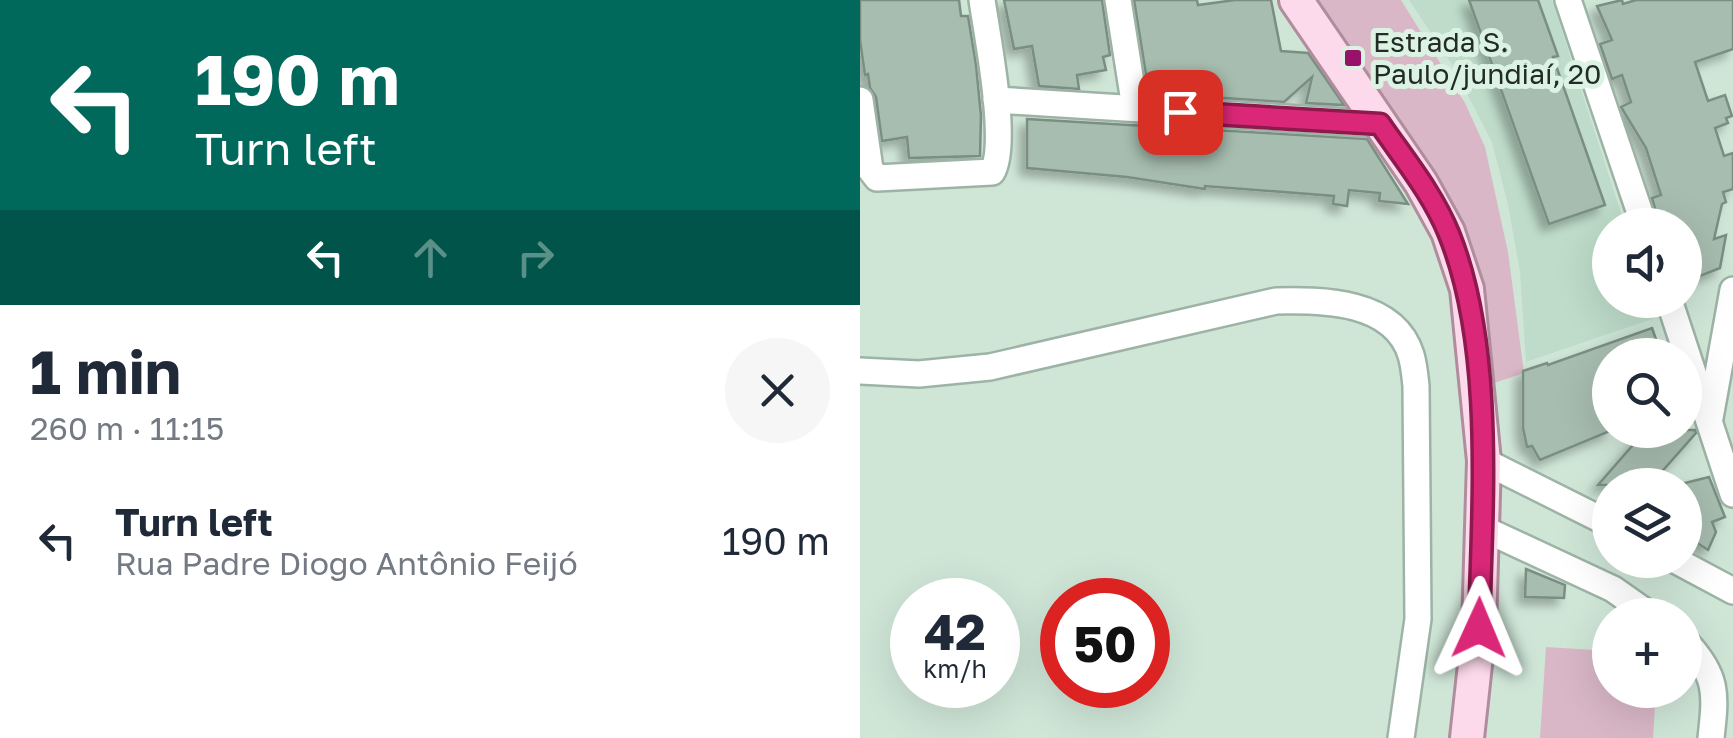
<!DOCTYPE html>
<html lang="en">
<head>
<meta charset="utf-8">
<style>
  body { margin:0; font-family:"Golos Text",sans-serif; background:#f6f6f7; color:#1f2937; height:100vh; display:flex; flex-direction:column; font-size:38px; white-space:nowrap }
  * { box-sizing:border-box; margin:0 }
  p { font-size:32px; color:#747a83 }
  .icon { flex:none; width:55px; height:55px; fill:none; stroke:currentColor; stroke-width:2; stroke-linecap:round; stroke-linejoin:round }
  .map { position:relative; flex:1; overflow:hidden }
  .details { display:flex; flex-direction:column; background:#fff; width:860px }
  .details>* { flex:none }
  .guide { background:#00695c; color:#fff; overflow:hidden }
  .fabs { position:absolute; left:732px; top:208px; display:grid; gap:20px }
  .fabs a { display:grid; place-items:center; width:110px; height:110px; border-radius:50%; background:#fff; box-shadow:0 10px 40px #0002; font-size:50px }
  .speed { position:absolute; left:30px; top:578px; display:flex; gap:20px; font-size:50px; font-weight:700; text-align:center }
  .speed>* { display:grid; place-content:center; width:130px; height:130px; border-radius:50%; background:#fff; box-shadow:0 10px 40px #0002; line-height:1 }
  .speed small { font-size:25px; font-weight:400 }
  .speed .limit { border:15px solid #d22; background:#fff; color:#111 }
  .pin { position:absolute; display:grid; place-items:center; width:85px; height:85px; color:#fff; margin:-42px; border-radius:20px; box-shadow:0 5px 15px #0006 }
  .me { position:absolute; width:110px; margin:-55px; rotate:1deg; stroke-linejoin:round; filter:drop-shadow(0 0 8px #0008) }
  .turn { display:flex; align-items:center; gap:35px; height:210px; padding:0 30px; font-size:45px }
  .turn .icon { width:130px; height:130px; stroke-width:2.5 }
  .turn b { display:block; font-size:70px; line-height:85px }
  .lanes { display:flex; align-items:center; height:95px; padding:0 30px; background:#0003; justify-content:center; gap:50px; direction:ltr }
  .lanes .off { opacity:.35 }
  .round { display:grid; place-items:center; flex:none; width:105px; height:105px; border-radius:52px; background:#f6f6f7 }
  .summary { display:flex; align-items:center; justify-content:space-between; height:170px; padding:0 30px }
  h1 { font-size:60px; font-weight:700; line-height:75px }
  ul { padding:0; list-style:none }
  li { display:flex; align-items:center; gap:30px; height:130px; padding:0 30px }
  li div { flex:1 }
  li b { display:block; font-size:38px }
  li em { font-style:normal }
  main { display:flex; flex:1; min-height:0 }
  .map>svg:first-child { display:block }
</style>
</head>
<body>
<main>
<section class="details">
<div class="guide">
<div class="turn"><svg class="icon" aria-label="left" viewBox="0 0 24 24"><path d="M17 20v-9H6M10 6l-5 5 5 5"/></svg><div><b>190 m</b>Turn left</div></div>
<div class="lanes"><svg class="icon" aria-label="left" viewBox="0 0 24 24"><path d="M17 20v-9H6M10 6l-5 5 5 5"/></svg><svg class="icon off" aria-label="ahead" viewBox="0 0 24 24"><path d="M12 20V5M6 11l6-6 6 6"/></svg><svg class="icon off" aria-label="right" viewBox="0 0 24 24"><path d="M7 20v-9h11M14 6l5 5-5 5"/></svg></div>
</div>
<div class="summary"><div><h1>1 min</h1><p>260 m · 11:15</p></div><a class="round"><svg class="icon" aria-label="close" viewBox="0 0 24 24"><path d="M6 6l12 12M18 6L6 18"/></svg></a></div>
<ul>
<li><svg class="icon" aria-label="left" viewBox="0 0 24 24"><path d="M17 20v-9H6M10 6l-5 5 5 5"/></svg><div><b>Turn left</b><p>Rua Padre Diogo Antônio Feijó</p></div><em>190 m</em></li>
</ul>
</section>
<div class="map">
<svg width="873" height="738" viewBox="0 0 873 738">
  <defs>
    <filter id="shadow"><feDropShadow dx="-7" dy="7" stdDeviation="5" flood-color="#0004"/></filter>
  </defs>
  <rect width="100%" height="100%" fill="#cfe6d7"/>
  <polygon fill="#bedcc9" points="549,0 692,0 765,225 750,225 750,300 789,300 795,318 666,362 660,272 648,205 632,142 591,63"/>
  <g fill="#d9b7c7">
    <polygon points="445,0 541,0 605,103 625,147 648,252 664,373 631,384 607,257"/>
    <polygon points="686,647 750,651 750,690 796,690 793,738 680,738"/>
  </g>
  <g fill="#a7bdaf" stroke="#7a8f82" stroke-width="2.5" filter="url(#shadow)">
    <polygon points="0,0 99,0 101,16 108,16 116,65 121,116 120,156 49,158 47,137 22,141 16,97 10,88 8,74 5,75 0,40"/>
    <polygon points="144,0 242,0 250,55 243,57 246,70 217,75 219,89 179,86 172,46 154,49"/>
    <polygon points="274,0 337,0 338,5 375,0 411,0 421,51 448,53 484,105 446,103 452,77 424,102 289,93"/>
    <polygon points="609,0 678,0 698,56 693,57 745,205 689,224"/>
    <polygon points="762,0 763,4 776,0 873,0 873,49 835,62 848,101 865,95 872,116 866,118 868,123 855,128 864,156 873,153 873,189 863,192 866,202 862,204 854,239 866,235 860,268 825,282 825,225 800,225 792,198 801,195 786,148 761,107 771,102 762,75 752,79 740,44 752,40 737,6"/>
    <polygon points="167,119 507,139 548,204 519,201 520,193 489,190 487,206 473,204 474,196 345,186 345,189 267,177 167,168"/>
    <polygon points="792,328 800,351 787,355 750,355 750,371 744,373 750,391 750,431 680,460 672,446 667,447 663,428 663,371 687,363 688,365"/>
    <polygon points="786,430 835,430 836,433 790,485 738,485"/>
    <polygon points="849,477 865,517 852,522 856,532 848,550 825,535 825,483"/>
    <polygon points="666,569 705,585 704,598 665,597"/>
  </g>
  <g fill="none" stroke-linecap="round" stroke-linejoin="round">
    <defs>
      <g id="minor">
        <polyline points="258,0 275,108"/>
        <polyline points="708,0 784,225"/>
        <path d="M0,100L10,169L17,178L132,172C149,145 127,35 122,0"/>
        <polyline points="136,100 520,124"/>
        <polyline points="809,300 873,494"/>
        <path d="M0,371L59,374L130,367L416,301C462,300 534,300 551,355C554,365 555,376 556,386L558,619L541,738"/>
        <polyline points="850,418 873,290"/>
        <polyline points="624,461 750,524"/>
        <polyline points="622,528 753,589 790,615"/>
        <polyline points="815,560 873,591"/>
        <path d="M825,641C858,676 856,693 851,738"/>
      </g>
      <polyline id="major" points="436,0 561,183 588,232 607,289 624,461 619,628 607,738"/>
    </defs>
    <use href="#minor" stroke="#9db3a5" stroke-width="30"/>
    <use href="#major" stroke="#b08d9d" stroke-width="38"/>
    <use href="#minor" stroke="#fff" stroke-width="25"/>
    <use href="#major" stroke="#fddaeb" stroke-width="32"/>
  </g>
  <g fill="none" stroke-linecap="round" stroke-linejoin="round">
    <defs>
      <path id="route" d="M320,112L520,124C544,159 573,194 589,234C635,348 622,507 619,628"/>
    </defs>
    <use href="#route" stroke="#8e194d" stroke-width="25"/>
    <use href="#route" stroke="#db2777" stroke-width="18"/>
  </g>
  <rect fill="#971268" stroke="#dcf3e4" stroke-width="4" x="483" y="48" width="20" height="20" rx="5"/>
  <g text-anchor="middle" stroke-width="10" stroke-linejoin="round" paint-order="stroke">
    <g font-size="28" fill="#222b25" stroke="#dcf3e4" text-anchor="start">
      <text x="513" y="52">Estrada S.<tspan x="513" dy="32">Paulo/jundiaí, 20</tspan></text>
    </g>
  </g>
</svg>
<div class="fabs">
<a><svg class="icon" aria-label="sound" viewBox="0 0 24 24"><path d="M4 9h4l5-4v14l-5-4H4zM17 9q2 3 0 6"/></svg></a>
<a><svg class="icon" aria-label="search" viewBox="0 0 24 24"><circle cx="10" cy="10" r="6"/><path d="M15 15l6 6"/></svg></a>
<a><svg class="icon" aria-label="layers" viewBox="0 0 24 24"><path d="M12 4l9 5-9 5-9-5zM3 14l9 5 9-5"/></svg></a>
<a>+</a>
</div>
<div class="speed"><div>42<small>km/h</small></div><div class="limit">50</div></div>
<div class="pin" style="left:320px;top:112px;background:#d93025"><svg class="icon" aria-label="arrive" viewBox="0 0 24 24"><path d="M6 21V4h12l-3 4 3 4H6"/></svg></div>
<svg class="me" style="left:619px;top:628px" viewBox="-20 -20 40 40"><path d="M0-17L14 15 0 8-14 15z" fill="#db2777" stroke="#fff" stroke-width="4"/></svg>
</div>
</main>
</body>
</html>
